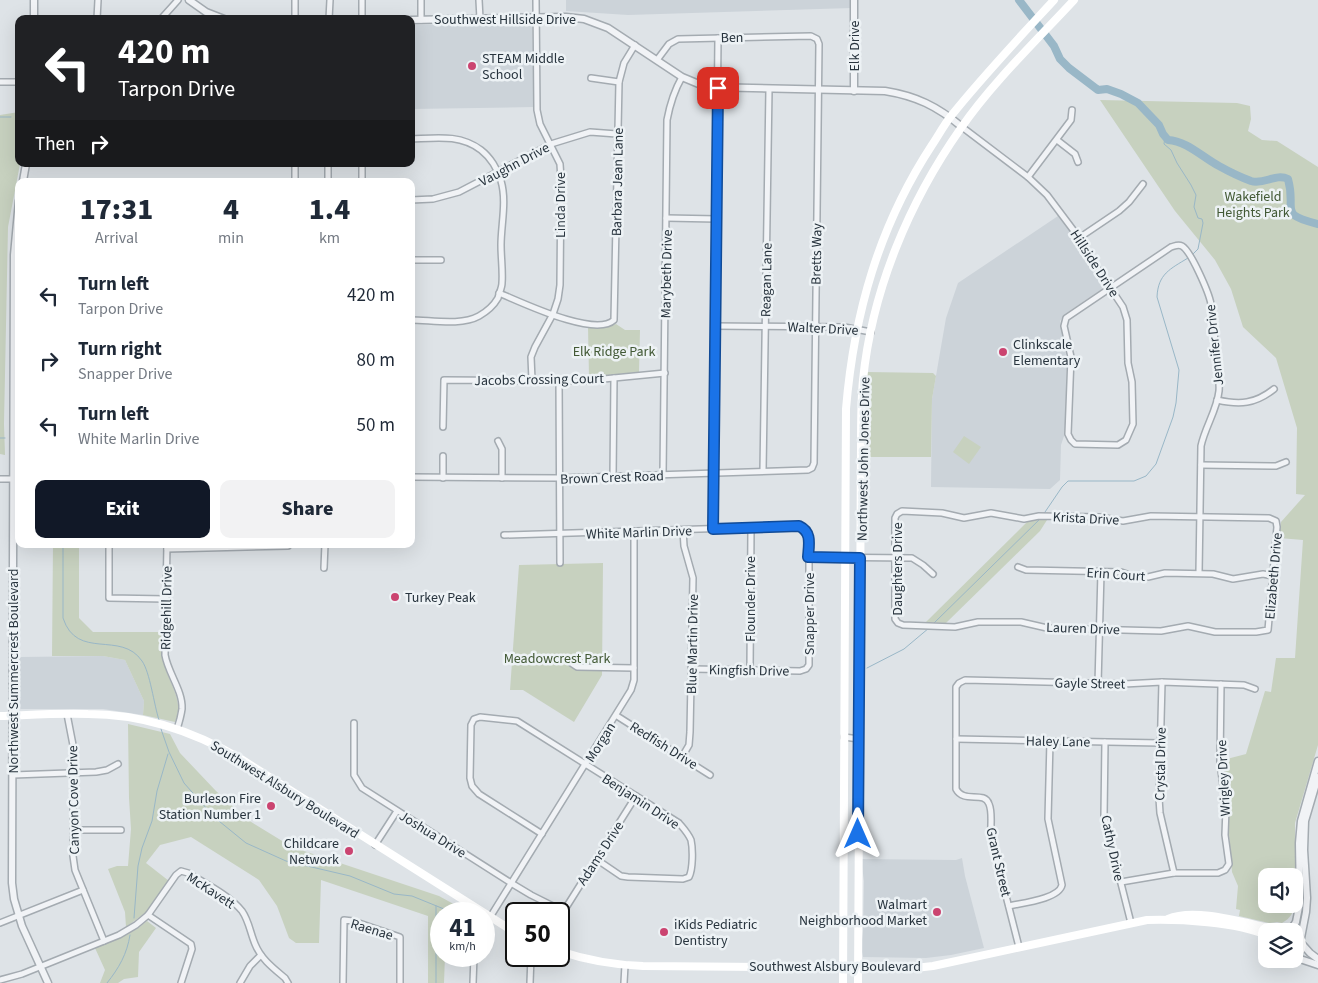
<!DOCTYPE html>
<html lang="en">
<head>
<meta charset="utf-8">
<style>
  body { margin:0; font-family:"Source Sans 3",sans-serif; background:#f2f2f3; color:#1f2937; height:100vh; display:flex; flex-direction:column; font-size:19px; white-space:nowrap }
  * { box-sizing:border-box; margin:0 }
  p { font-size:16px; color:#747a83 }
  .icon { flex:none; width:28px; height:28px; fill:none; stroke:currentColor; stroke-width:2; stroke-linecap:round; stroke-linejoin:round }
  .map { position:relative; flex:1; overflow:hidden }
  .panel { position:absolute; left:15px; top:178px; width:400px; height:370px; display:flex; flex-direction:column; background:#fff; border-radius:10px; box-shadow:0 5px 20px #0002 }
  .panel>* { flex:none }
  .hud { position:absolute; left:15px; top:15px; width:400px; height:152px; border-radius:10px; box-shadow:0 5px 20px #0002; background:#202124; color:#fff; overflow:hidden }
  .tools { position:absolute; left:1258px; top:868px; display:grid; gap:10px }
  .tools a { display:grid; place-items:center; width:45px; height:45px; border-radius:10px; background:#fff; box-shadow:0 5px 20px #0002; font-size:25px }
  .speed { position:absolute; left:430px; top:902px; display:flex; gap:10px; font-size:25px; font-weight:700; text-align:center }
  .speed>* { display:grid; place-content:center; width:65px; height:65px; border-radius:50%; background:#fff; box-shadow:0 5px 20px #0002; line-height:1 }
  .speed small { font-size:12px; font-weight:400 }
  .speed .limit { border:2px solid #111; border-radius:8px; background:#fff; color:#111 }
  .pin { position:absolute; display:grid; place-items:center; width:42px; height:42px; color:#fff; margin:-21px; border-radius:10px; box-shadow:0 2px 8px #0006 }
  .me { position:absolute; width:55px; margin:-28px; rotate:0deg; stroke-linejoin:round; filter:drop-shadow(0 0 4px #0008) }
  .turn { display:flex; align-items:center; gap:18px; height:105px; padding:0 20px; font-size:22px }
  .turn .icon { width:65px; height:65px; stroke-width:2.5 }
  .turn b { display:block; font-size:35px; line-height:42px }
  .then { display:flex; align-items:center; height:48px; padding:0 20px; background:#0003; gap:10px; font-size:19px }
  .eta { display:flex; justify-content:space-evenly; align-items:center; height:85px; text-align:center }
  .eta b { font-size:30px; font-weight:800; line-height:35px }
  .button { display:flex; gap:10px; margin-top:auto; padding:10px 20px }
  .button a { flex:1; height:58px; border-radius:10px; background:#111827; color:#fff; font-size:20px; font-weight:800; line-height:58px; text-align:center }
  .button a+a { background:#f2f2f3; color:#1f2937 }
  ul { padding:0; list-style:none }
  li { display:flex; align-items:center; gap:15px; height:65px; padding:0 20px }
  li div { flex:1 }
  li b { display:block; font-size:19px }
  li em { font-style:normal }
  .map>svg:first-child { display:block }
</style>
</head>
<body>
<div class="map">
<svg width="1318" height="983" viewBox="0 0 1318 983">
  <rect width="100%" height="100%" fill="#dee3e7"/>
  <g fill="#ccd3d9">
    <polygon points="566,0 852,0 852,8 628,15 566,11"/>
    <polygon points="532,23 534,107 411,109 411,25"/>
    <polygon points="1058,216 1078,242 1104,286 1102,289 1065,314 1060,321 1067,361 1065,433 1061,445 1060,480 1050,489 931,487 932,399 946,318 958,283"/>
    <polygon points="103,656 125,660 144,701 143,715 103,709 21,709 19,707 19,659 21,657"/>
    <polygon points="962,858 965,876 984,948 951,955 926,958 863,957 861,947 863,931 864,881 861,859 956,860"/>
  </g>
  <g fill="#c7d1bf" fill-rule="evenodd">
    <path d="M1100,100L1237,103L1250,106L1251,119L1248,131L1262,140L1277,141L1318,167V745L1295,823V903C1293,913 1291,918 1282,923L1277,922L1269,923L1239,916L1240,910L1236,909L1238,886L1232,872L1229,834V797L1223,760L1246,754L1265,691L1271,692L1276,658H1295L1303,540L1279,538L1281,522L1305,495L1296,494L1297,428L1276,358L1243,327L1231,289L1215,260L1175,211ZM1294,876V904H1266V876Z"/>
    <polygon points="19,112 19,164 20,164 8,227 4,424 5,455 0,454 0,115"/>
    <polygon points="616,324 625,330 640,330 639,372 589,377 588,327 609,327"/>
    <polygon points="867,372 933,373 936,376 932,399 931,457 864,457"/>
    <polygon points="964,436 981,447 969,464 953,452"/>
    <polygon points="1045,518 1047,520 1040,531 946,623 926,622 1028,521"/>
    <path d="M53,544H79V618L93,632H163C163,643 161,654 164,664C169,683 185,702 175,722L143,715L144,701L125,660L103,656H52Z"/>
    <polygon points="603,563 602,675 574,722 523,690 510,690 519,565"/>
    <polygon points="128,724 170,734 180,753 216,791 248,820 292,847 439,896 459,907 458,914 441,914 441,956 445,956 444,983 428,983 428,916 321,880 319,943 296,943 289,938 277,906 259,880 191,837 160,845 146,863 169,881 145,913 126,927 125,912 108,869 117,866 128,866 131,829 129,798"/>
    <polygon points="147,921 156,928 139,952 138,977 124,979 118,983 100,983 105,970 95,948 137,929"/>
  </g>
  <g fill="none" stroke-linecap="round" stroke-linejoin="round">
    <g stroke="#99b7c7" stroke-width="1">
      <polyline points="0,117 11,117"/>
      <polyline points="1165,136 1164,144 1171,150 1177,163 1191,185 1196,195 1194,207 1198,218 1202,219 1203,223 1198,249 1191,256"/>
      <polyline points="0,438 5,438"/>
      <path d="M1043,515L1062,487L1068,481H1134L1146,476L1156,464L1173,417L1176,403L1179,370L1157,297C1158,274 1170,269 1188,258"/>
      <path d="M63,544V618C77,661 121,630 142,661C150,672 154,705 159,720"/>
      <polyline points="933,624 1041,518"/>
      <polyline points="867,668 904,649 929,628"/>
      <polyline points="161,729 169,752 184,783 214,817 246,843 286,861 350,876 394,894 412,896 444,909 458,908"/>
      <polyline points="134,918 138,866 142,848 152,821 157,791 168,754"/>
      <path d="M107,983C119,968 127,954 130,935"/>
      <polyline points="436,983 436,906"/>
    </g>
    <path stroke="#99b7c7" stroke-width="8" d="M1019,0L1054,46L1060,59L1069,68L1098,90L1107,89L1121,94L1138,103L1159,125L1163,134L1168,140C1187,141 1202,157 1219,166C1228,171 1240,177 1251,181C1264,185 1276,173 1288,179C1297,211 1277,214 1318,224"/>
    <defs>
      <g id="minor">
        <polyline points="295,0 295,19"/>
        <polyline points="421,0 421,20"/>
        <polyline points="479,0 480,19"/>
        <polyline points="97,19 98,0"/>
        <polyline points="161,19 178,0"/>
        <polyline points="329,19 330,0"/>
        <polyline points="362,19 362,0"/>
        <polyline points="591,78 619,82"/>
        <polyline points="0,82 19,82"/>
        <path d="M962,127L1028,177L1047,195L1074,231L1089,256L1123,307L1127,320L1128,363L1132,382L1133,424L1126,440L1118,445L1075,444L1071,440L1068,434L1071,357L1064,326L1066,318L1171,247C1175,246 1178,244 1182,246C1191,251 1209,293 1211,304C1214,322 1215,342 1216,361C1217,371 1220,381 1219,391C1217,410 1205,427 1201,446L1199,573"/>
        <path d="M411,139C436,138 460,134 481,150C490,157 498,169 501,181C507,201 501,225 501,245C501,258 503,271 502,283C502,288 499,293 498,298C494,305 486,312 479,316C461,326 431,320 411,320"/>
        <polyline points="1057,140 1075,154 1078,162"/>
        <polyline points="295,164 295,181"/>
        <polyline points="1028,177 1071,120 1072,110"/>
        <polyline points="328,181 328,164"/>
        <polyline points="362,181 362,164"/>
        <polyline points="411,200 433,199 459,192 551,144 590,132 617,134"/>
        <polyline points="666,218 717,219"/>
        <polyline points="1079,238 1119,211 1129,202 1143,184"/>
        <polyline points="411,260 441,260"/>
        <path d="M499,293C521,302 595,338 614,320L619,82L624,63L635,45"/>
        <polyline points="715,326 844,327 871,332"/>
        <polyline points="532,380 531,357 535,347 553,314 558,299 560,285 561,179 560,164 540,124 537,110 536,0"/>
        <polyline points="559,380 560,563"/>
        <path d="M1217,400C1240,405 1255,404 1274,389"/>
        <polyline points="443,427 444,380 583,381 665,373"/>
        <polyline points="498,441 502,449 502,478"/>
        <polyline points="1201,465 1276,466 1286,462"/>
        <polyline points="763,471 769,89"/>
        <path d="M663,475L667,120C670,104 674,91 682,77"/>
        <polyline points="411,477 560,478 808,470 812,468 814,463 819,44 817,39 811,36 678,39 669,44 657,60"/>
        <polyline points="613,477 614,378"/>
        <polyline points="443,478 443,456"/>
        <polyline points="0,479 13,479"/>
        <polygon points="902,511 942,513 964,518 991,513 1024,519 1039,516 1099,517 1123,521 1151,516 1269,518 1276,521 1277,527 1268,630 1256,632 1215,632 1188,626 1161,631 1047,628 1021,622 978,622 955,627 903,625 898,623 895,619 895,518 897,514"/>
        <polyline points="713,529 718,38"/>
        <polyline points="504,535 799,526 805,529 809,534 809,665 806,669 800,671 692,669"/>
        <polyline points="109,544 109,598 166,599"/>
        <path d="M167,544L165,655C168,673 183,691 182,709C181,716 179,723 177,729"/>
        <polyline points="167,549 288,546"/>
        <polyline points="808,557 912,558 923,565 933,574"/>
        <polyline points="1018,567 1026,570 1121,572 1136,577 1148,577 1165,573 1213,574 1233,579 1263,574 1273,576"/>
        <polyline points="324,568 325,544"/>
        <polyline points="571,663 577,667 634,668"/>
        <polyline points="750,670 751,528"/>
        <polyline points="1162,682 1159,798 1160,813 1174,873"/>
        <polyline points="1098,684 1101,572"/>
        <polyline points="67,714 73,745 73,856 75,870 104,941"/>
        <polyline points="617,716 710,775"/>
        <polyline points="354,723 354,775 362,788 511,883 531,895 559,909 567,906 636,796"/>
        <polyline points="844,737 859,739"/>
        <polyline points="956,739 1160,743"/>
        <polyline points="1105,742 1104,816 1131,923"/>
        <polyline points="682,757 689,745 690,732 693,578 684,546 683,530"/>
        <polyline points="13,775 96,772 107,770 118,764"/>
        <polyline points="73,830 121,830"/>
        <path d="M542,834L479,794L472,786L470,778L471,725L474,719L480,717L517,721L679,823C684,829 688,833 691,840C693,849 693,869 689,877L683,879L628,877L621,876L596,859"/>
        <polyline points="375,845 397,811"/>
        <polyline points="1121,882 1174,873 1218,873 1225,870 1229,864 1225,835 1226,808 1220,763 1221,684"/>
        <path d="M1009,906C1022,903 1059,899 1062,885L1048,819L1050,741"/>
        <polyline points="148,915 191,944 192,949 181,983"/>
        <polyline points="0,923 83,890"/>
        <polyline points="484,927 631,690 634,680 634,532"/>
        <path d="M1019,947L991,837C990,827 993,813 989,804C984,790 964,804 956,789V687L959,683L965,680L1124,684L1162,682L1244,685L1255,689"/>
        <path d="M0,980L22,974L119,935L136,925L148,915L176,875L181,871L188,873C206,884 229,895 242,911C249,921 250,932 255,944C261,959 273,968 285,978L288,983"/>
        <polyline points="240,983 250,966 261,955"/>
        <polyline points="343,983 344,920 353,921 400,937 400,983"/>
        <polyline points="473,983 474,956"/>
        <polyline points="530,983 531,956"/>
        <polyline points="624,983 625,965"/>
      </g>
      <g id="tertiary">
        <polyline points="189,0 206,12 224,19"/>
        <polyline points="34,19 34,0"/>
        <path d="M411,20L566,17L584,19L608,28L682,77L706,87L885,91C916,96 937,106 962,127"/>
        <polyline points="854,91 854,0"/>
        <polyline points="23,181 26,164"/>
        <polyline points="19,201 14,255 12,883 14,899 22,926 48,983"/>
        <polyline points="1290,931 1296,922 1300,902 1299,843 1301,821 1318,761"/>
        <polyline points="1301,938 1306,912 1307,898 1304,850 1305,821 1318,777"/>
        <polyline points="1302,944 1310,953 1318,959"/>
        <polyline points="1294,957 1318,965"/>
      </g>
    </defs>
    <use href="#minor" stroke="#a4abb1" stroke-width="8"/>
    <use href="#tertiary" stroke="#a4abb1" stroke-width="9"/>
    <use href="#minor" stroke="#f1f3f6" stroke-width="5"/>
    <use href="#tertiary" stroke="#f1f3f6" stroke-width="6"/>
    <g stroke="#fff" stroke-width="8">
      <path d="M0,716C29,715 59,713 88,714C142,714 195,732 241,759L516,933"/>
      <path d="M1168,919C1197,906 1253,926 1284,931"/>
      <path d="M1294,933C1304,938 1305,950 1294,956"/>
      <path d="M559,951C586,960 614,965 643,966L915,968L933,966L1147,920C1179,919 1237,922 1266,935"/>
      <path d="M843,983L846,409C854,313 879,226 932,145C938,136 944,125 951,116C983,76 1019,38 1054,0"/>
      <path d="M858,983L861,445C861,423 861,401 863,380C872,290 909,202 961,128C992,83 1037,40 1074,0"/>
    </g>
  </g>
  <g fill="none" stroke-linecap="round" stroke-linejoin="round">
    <defs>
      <path id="route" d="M718,88L713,529L799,526C812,532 809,544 808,557L860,558L858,834"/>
    </defs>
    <use href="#route" stroke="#114b97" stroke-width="12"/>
    <use href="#route" stroke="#1a73e8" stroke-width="9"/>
  </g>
  <g fill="#cb4470" stroke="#edf2f5" stroke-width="2">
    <circle cx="472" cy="66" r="5"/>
    <circle cx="1003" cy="352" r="5"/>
    <circle cx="395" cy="597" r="5"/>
    <circle cx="271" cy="806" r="5"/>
    <circle cx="349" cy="851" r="5"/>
    <circle cx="937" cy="912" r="5"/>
    <circle cx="664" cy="932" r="5"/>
  </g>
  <g text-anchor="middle" stroke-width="5" stroke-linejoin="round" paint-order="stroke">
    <g font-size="14" fill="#28343e" stroke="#edf2f5">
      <text x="505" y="24">Southwest Hillside Drive</text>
      <text transform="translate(732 37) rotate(-1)" y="5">Ben</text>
      <text transform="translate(854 46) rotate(-90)" y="5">Elk Drive</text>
      <text transform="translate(514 164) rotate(-28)" y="5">Vaughn Drive</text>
      <text transform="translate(617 182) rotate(-89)" y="5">Barbara Jean Lane</text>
      <text transform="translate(560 205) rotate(-90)" y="5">Linda Drive</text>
      <text transform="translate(816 254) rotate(-89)" y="5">Bretts Way</text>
      <text transform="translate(1095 263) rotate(57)" y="5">Hillside Drive</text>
      <text transform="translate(666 274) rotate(-89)" y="5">Marybeth Drive</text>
      <text transform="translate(766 280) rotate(-89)" y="5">Reagan Lane</text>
      <text transform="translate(823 328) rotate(3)" y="5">Walter Drive</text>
      <text transform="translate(1214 345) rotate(-96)" y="5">Jennifer Drive</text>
      <text transform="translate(539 379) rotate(-1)" y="5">Jacobs Crossing Court</text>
      <text transform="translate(863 459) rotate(-89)" y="5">Northwest John Jones Drive</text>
      <text transform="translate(612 477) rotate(-2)" y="5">Brown Crest Road</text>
      <text transform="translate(1086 518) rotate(3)" y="5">Krista Drive</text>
      <text transform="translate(639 532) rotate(-2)" y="5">White Marlin Drive</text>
      <text transform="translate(897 569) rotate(-90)" y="5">Daughters Drive</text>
      <text transform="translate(1116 574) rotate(4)" y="5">Erin Court</text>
      <text transform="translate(1273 576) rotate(-85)" y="5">Elizabeth Drive</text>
      <text transform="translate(750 599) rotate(-90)" y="5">Flounder Drive</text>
      <text transform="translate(166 608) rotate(-89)" y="5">Ridgehill Drive</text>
      <text transform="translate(809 614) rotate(-90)" y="5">Snapper Drive</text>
      <text transform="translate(1083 628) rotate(2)" y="5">Lauren Drive</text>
      <text transform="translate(692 644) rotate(-89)" y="5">Blue Martin Drive</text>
      <text transform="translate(749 670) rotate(1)" y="5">Kingfish Drive</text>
      <text transform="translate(13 671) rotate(-90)" y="5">Northwest Summercrest Boulevard</text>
      <text transform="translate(1090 683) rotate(1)" y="5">Gayle Street</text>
      <text transform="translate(1058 741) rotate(1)" y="5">Haley Lane</text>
      <text transform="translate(600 742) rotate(-58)" y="5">Morgan</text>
      <text transform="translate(664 745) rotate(32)" y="5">Redfish Drive</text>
      <text transform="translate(1160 764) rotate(-89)" y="5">Crystal Drive</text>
      <text transform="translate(1223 778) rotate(-93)" y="5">Wrigley Drive</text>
      <text transform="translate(285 789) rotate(32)" y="5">Southwest Alsbury Boulevard</text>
      <text transform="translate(73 800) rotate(-91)" y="5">Canyon Cove Drive</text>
      <text transform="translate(641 801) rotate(33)" y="5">Benjamin Drive</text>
      <text transform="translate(433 834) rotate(32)" y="5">Joshua Drive</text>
      <text transform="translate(1113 848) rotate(78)" y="5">Cathy Drive</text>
      <text transform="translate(600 853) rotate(-57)" y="5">Adams Drive</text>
      <text transform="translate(999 862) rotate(77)" y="5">Grant Street</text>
      <text transform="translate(211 890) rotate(33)" y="5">McKavett</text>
      <text transform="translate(372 929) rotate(17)" y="5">Raenae</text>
      <text x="835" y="971">Southwest Alsbury Boulevard</text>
    </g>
    <g font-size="14" fill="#28343e" stroke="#edf2f5" text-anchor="start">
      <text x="482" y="63">STEAM Middle<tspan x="482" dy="16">School</tspan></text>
      <text x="1013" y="349">Clinkscale<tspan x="1013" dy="16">Elementary</tspan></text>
      <text x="405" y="602">Turkey Peak</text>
      <text x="261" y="803" text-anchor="end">Burleson Fire<tspan x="261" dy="16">Station Number 1</tspan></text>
      <text x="339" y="848" text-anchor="end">Childcare<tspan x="339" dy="16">Network</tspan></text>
      <text x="927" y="909" text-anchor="end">Walmart<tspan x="927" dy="16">Neighborhood Market</tspan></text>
      <text x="674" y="929">iKids Pediatric<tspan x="674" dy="16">Dentistry</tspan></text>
    </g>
    <g font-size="14" fill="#425935" stroke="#edf2f5">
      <text x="1253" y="201">Wakefield<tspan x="1253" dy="16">Heights Park</tspan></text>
      <text x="614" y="356">Elk Ridge Park</text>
      <text x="557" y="663">Meadowcrest Park</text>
    </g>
  </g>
</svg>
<div class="tools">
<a><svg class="icon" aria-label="sound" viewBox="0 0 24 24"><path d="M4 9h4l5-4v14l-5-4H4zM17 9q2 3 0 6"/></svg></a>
<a><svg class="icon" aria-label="layers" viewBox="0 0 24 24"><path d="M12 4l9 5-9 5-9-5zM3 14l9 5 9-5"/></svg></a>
</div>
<div class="speed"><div>41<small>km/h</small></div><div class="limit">50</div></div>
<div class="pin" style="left:718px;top:88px;background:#d93025"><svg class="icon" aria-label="arrive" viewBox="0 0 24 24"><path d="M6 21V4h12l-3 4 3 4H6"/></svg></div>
<svg class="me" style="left:858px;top:834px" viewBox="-20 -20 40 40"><path d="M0-17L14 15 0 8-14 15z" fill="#1a73e8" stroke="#fff" stroke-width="4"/></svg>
<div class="hud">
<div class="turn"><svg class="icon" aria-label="left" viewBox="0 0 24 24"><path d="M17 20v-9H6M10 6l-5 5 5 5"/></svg><div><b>420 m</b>Tarpon Drive</div></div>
<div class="then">Then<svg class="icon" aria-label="right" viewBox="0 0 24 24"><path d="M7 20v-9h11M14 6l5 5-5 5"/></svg></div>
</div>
<section class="panel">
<div class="eta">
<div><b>17:31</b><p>Arrival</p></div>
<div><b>4</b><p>min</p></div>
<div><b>1.4</b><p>km</p></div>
</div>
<ul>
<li><svg class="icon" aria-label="left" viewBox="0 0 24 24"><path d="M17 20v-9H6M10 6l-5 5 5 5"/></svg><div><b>Turn left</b><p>Tarpon Drive</p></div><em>420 m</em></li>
<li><svg class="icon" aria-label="right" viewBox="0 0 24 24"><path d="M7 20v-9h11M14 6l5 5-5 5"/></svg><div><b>Turn right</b><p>Snapper Drive</p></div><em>80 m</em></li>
<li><svg class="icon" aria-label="left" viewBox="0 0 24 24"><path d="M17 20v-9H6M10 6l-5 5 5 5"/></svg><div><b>Turn left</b><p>White Marlin Drive</p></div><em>50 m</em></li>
</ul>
<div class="button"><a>Exit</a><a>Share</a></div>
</section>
</div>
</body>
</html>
